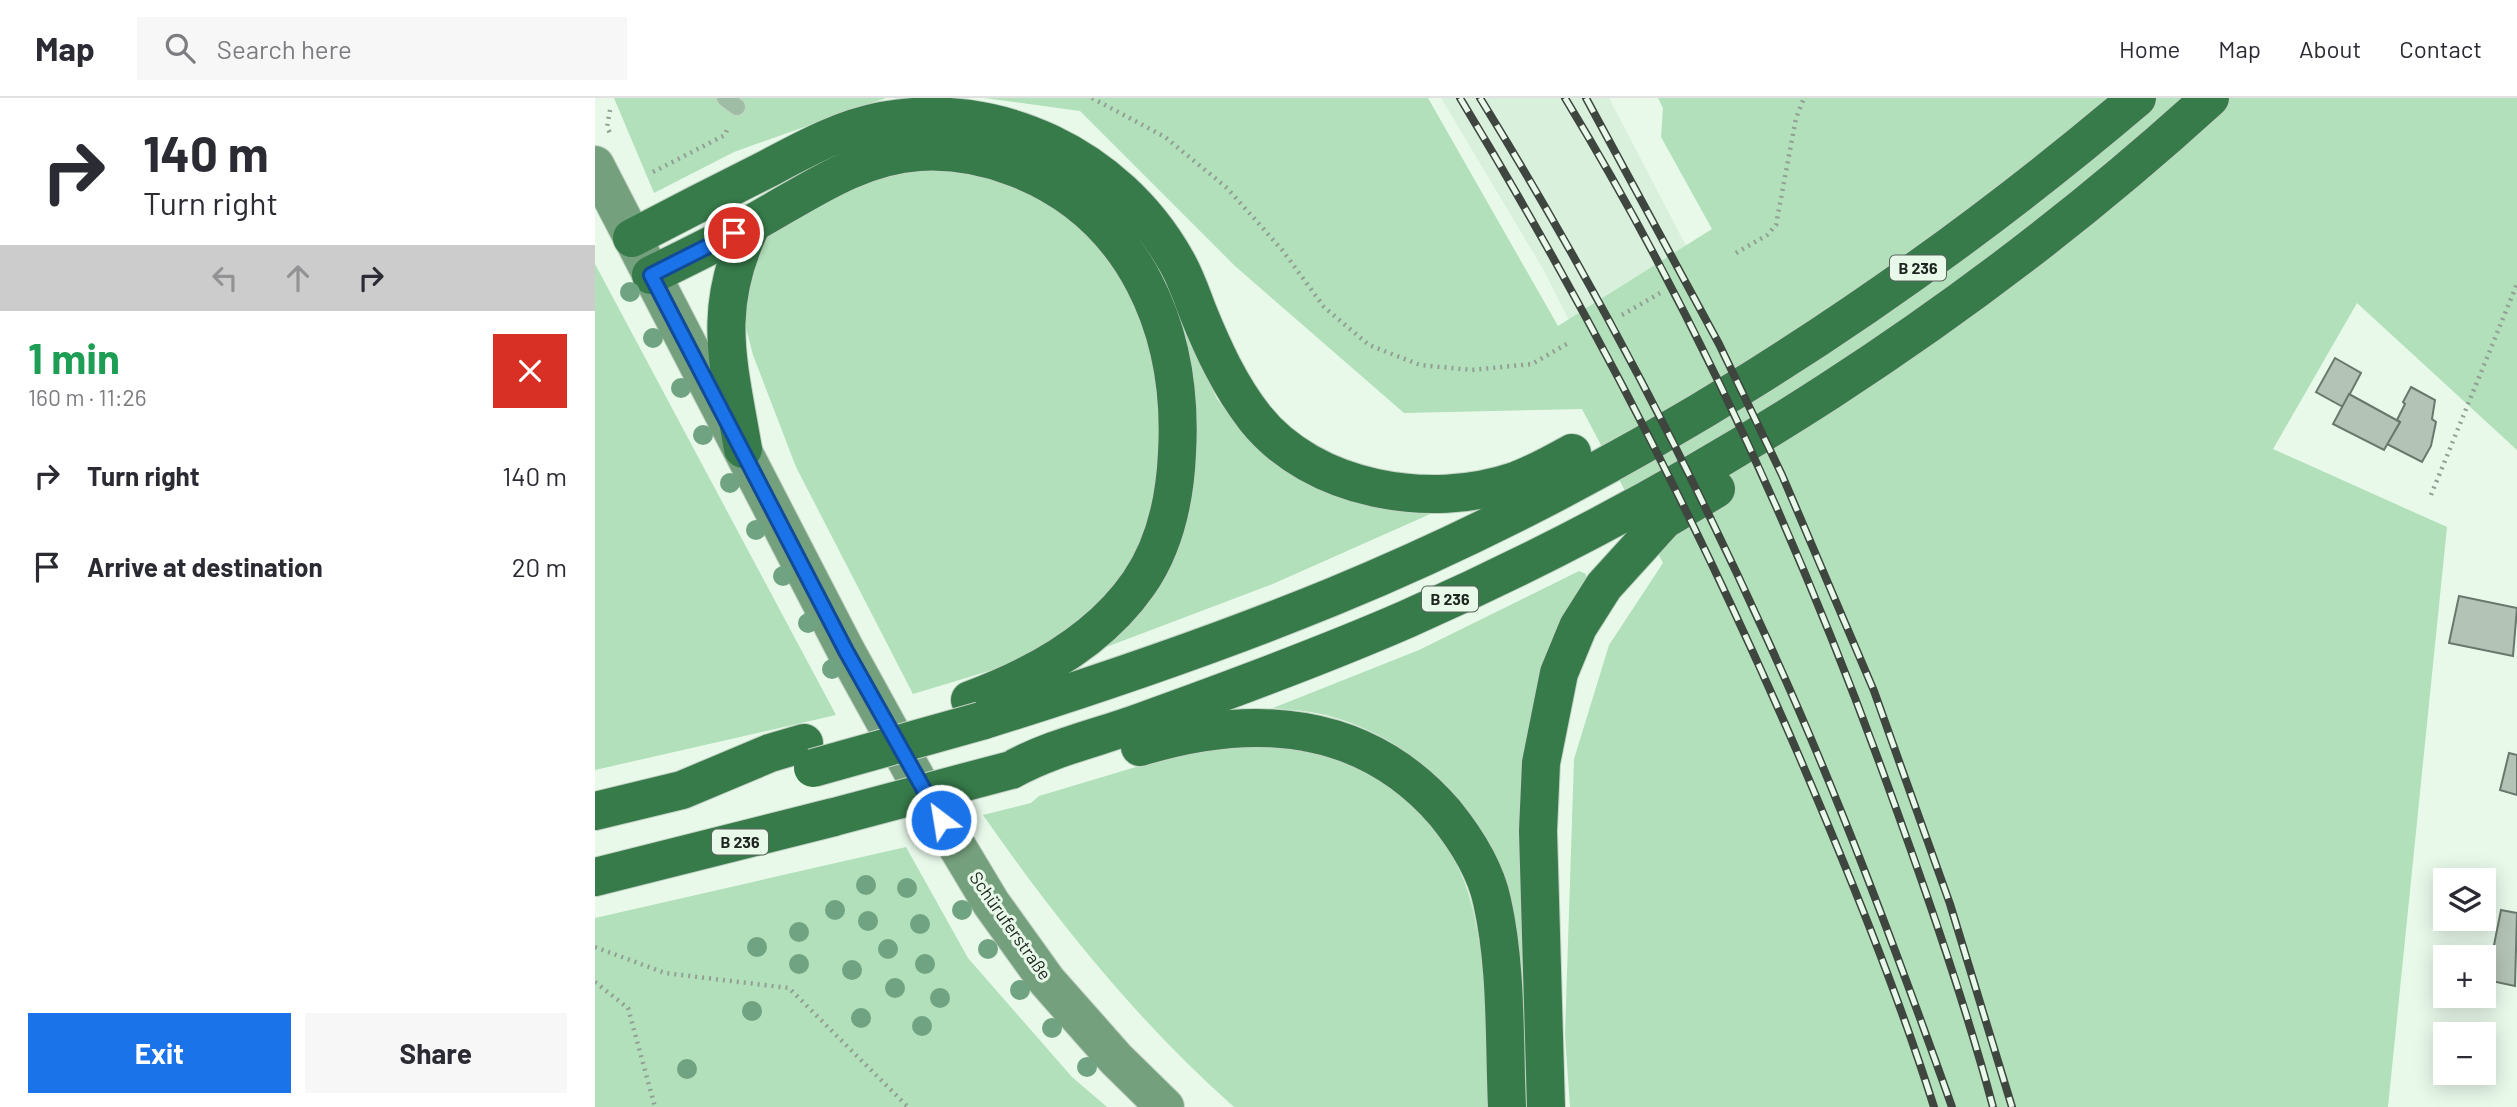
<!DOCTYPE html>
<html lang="en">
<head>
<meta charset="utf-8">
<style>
  body { margin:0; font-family:Barlow,sans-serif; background:#f7f7f7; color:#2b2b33; height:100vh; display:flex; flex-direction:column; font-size:26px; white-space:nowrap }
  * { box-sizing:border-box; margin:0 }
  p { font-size:23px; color:#7c7c81 }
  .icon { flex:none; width:38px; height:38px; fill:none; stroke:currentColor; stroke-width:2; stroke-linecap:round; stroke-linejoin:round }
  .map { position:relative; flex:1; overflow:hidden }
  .side { display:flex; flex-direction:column; background:#fff; width:595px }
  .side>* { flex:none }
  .top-card { background:#fff; color:#2b2b33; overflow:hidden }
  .tools { position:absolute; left:1838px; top:770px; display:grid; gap:14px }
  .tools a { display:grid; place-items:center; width:63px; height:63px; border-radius:0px; background:#fff; box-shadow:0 4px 18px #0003; font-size:35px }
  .pin { position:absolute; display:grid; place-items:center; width:60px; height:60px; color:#fff; margin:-30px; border:4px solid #fff; border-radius:50%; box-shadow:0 2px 7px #0007 }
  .me { position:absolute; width:77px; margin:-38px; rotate:329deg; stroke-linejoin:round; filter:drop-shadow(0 0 5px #0008) }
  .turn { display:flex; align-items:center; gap:24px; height:147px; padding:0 28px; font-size:32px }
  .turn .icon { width:91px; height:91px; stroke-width:2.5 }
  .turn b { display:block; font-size:49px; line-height:60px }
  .lanes { display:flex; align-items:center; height:66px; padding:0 28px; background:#0003; justify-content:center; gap:35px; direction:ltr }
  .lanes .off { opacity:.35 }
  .round { display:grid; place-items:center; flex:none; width:74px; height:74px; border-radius:0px; background:#f7f7f7 }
  .summary { display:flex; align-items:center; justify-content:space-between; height:119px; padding:0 28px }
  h1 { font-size:42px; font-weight:700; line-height:52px; color:#1e9e55 }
  .button { display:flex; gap:14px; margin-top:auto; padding:14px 28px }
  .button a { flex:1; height:80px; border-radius:0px; background:#1a73e8; color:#fff; font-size:28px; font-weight:700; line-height:80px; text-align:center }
  .button a+a { background:#f7f7f7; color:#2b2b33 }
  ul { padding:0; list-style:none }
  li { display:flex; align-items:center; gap:21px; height:91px; padding:0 28px }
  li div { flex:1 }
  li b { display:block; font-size:26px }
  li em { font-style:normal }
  header { display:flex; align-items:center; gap:42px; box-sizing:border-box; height:98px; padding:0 35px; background:#fff; border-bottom:2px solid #e1e1e2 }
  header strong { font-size:33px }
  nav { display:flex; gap:38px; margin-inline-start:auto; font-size:24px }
  .search { width:490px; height:63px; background:#f7f7f7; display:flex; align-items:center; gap:18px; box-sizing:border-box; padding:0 24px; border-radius:0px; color:#7c7c81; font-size:26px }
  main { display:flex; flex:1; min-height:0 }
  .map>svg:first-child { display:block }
</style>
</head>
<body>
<header>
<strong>Map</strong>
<div class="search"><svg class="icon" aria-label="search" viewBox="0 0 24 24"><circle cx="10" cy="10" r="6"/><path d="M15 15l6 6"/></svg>Search here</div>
<nav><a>Home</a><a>Map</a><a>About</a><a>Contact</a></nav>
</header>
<main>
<section class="side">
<div class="top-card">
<div class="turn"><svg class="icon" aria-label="right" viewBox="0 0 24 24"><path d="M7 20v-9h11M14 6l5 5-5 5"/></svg><div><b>140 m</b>Turn right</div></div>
<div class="lanes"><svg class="icon off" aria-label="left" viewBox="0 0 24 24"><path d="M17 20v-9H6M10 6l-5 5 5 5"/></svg><svg class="icon off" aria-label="ahead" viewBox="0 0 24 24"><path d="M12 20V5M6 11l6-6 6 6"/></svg><svg class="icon" aria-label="right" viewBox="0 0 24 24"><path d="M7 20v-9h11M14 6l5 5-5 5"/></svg></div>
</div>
<div class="summary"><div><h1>1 min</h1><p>160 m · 11:26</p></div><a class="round" style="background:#d93025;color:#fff"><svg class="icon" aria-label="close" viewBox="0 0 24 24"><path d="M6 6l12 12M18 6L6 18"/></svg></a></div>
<ul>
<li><svg class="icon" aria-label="right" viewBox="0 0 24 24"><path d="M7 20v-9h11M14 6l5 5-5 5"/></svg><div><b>Turn right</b></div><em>140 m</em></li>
<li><svg class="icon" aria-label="arrive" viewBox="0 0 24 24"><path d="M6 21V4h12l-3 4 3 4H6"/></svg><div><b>Arrive at destination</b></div><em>20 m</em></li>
</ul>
<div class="button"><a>Exit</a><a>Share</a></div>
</section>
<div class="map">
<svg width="1922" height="1009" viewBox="0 0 1922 1009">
  <rect width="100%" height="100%" fill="#e8f9ea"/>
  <polygon fill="#d8f0dc" points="846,0 1014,0 1138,238 1017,308 948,171"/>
  <g fill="#b1e0ba">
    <polygon points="19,0 291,0 139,54 59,95"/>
    <polygon points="389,0 833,0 963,228 1117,131 1066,39 1068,10 1063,0 1922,0 1922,352 1762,205 1678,351 1852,429 1793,1009 975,1009 970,937 979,661 1014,547 1068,465 987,311 809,315 640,168 485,13"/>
    <polygon points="312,71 396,75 467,108 530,177 564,276 564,376 556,418 541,461 522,491 437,560 318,596 201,369 158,257 150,226 151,197 164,141 235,97"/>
    <polygon points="0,166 241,617 0,672"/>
    <polygon points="585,223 622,301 653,340 842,413 680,485 506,551 599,367 601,327 598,278"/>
    <path d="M984,473L991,476V482L952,552L940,600L924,732L928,886C924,855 922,822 912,792C884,707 819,640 731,617C715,613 696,612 678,610L824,552Z"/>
    <path d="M633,649C664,650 698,648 728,657C802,679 858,733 877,808C893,872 890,943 893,1009H639C542,923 462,823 388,717L436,705L444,698L591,654Z"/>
    <polygon points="311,749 373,860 477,979 512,1009 0,1009 0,820"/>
  </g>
  <g fill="#b3c3b5" stroke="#69786c" stroke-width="2">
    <polygon points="1740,260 1766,275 1748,309 1721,294"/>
    <polygon points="1816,289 1840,302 1837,321 1841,324 1836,348 1827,364 1792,346 1805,324 1802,322 1810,306 1808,304"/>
    <polygon points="1754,296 1805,324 1789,352 1738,326"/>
    <polygon points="1864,498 1922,510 1918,558 1854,545"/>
    <polygon points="1914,655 1922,657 1922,697 1905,692"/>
    <polygon points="1906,812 1922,815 1920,888 1892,882"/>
  </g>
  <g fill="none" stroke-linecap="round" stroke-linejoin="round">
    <defs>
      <polyline id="lane" points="130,0 142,9"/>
      <polyline id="secondary" points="0,67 251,553 321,680 396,805 452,883 521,961 570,1009"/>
      <g id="highway">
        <path d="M37,140C81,117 126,94 170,72C208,52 245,31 287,23C403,1 522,59 580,161C590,177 596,196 603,214C618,251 635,288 660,320C718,393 835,412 920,383C939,376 959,365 977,355"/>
        <path d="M56,177C89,161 122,145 154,127C208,98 260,58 324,54C357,52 390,58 421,70C540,116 589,233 582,355C580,400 571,446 544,485C504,543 440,578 375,602"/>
        <path d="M148,351C133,263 116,211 157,126"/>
        <path d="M386,623C505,586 622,546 737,499C1027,380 1303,203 1542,0"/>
        <path d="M545,649C657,615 769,621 850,715C871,741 890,770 897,803C912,869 909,942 912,1009"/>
        <path d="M416,672C458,649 502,640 546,624C635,592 725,559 812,521C1104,392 1379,215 1615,0"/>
        <polyline points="0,713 87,692 175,655 209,645"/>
        <polyline points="0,779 239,719"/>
        <polyline points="951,1009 943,733 946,665 964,575 983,529 1009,488 1069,422 1121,391"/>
      </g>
    </defs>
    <use href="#lane" stroke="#c4d3c5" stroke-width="18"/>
    <use href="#secondary" stroke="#c4d3c5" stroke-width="40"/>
    <use href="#highway" stroke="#c4d3c5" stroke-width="40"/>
    <g stroke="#939f95" stroke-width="4.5" stroke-dasharray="2 5" stroke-linecap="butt">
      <polyline points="497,0 570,39 632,90 688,153 729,209 774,247 825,267 877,272 937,266 975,244"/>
      <polyline points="15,12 12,29 16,37"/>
      <polyline points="58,74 130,37 133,29"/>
      <polyline points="1141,155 1172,137 1181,127 1201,20 1209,0"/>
      <polyline points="1027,217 1065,195"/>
      <polyline points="1836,397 1922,186"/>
      <polyline points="0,849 70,875 194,890 313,1009"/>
      <polyline points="0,884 33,910 60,1009"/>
    </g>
    <use href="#lane" stroke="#9fbca4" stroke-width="16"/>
    <use href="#secondary" stroke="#75a07d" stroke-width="38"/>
    <use href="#highway" stroke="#377b4a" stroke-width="38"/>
    <defs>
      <g id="rail">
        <path d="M865,0C993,211 1106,431 1204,658C1253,773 1301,890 1339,1009"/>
        <path d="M885,0C993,175 1089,357 1174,545C1243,696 1301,852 1357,1009"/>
        <path d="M970,0C1109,229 1219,478 1308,730C1341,822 1373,915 1398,1009"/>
        <polyline points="991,0 1124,246 1187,377 1279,593 1355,806 1417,1009"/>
      </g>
    </defs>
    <use href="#rail" stroke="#3f4640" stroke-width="8"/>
    <use href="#rail" stroke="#e8f9ea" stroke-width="5" stroke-dasharray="16" stroke-linecap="butt"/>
    <defs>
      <g id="highway-bridge">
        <polyline points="218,670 386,623"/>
        <polyline points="239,719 416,672"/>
      </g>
    </defs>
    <use href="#highway-bridge" stroke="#c4d3c5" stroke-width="40" stroke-linecap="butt"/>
    <use href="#highway-bridge" stroke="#377b4a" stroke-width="38"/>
  </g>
  <g fill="#70a381">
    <circle cx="35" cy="194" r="10"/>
    <circle cx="58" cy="240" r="10"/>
    <circle cx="86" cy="290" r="10"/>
    <circle cx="108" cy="337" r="10"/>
    <circle cx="135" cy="385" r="10"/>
    <circle cx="161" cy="432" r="10"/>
    <circle cx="188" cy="478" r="10"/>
    <circle cx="213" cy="525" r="10"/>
    <circle cx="237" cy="571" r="10"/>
    <circle cx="271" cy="787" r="10"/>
    <circle cx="312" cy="790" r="10"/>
    <circle cx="240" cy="812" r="10"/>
    <circle cx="367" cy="812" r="10"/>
    <circle cx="273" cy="823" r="10"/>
    <circle cx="325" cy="826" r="10"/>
    <circle cx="204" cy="834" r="10"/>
    <circle cx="162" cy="849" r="10"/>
    <circle cx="293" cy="851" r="10"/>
    <circle cx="393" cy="851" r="10"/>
    <circle cx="204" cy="866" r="10"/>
    <circle cx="330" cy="866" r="10"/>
    <circle cx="257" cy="872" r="10"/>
    <circle cx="300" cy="890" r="10"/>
    <circle cx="425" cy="892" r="10"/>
    <circle cx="345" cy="900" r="10"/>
    <circle cx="157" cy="913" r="10"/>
    <circle cx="266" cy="920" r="10"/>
    <circle cx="327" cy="928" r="10"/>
    <circle cx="457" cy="930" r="10"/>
    <circle cx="492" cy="969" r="10"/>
    <circle cx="92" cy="971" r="10"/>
  </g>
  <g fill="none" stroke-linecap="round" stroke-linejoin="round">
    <defs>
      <polyline id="route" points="139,135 56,177 251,553 346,722"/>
    </defs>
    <use href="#route" stroke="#114b97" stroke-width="18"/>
    <use href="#route" stroke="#1a73e8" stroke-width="12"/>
  </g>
  <g text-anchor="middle" stroke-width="6" stroke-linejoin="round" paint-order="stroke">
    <g fill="#e8f9ea" stroke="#5b645c" stroke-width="2">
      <rect x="1295" y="157.5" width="56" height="25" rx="5"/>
      <rect x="827" y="488.5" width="56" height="25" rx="5"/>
      <rect x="117" y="731.5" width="56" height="25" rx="5"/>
    </g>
    <g font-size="16" font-weight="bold" fill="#1e241f">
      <text x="1323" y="176">B 236</text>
      <text x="855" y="507">B 236</text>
      <text x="145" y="750">B 236</text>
    </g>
    <g font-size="18" fill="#1e241f" stroke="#e8f9ea">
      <text transform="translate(415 828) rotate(55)" y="6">Schüruferstraße</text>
    </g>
  </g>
</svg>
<div class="tools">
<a><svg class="icon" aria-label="layers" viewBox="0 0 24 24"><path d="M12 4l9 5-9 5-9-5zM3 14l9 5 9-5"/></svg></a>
<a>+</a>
<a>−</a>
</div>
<div class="pin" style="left:139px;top:135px;background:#d93025"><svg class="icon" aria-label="arrive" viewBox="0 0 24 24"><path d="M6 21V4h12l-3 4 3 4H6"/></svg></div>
<svg class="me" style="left:346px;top:722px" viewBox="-20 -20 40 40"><circle r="17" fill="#1a73e8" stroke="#fff" stroke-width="3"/><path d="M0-11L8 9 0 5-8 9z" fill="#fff"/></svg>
</div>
</main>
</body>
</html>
